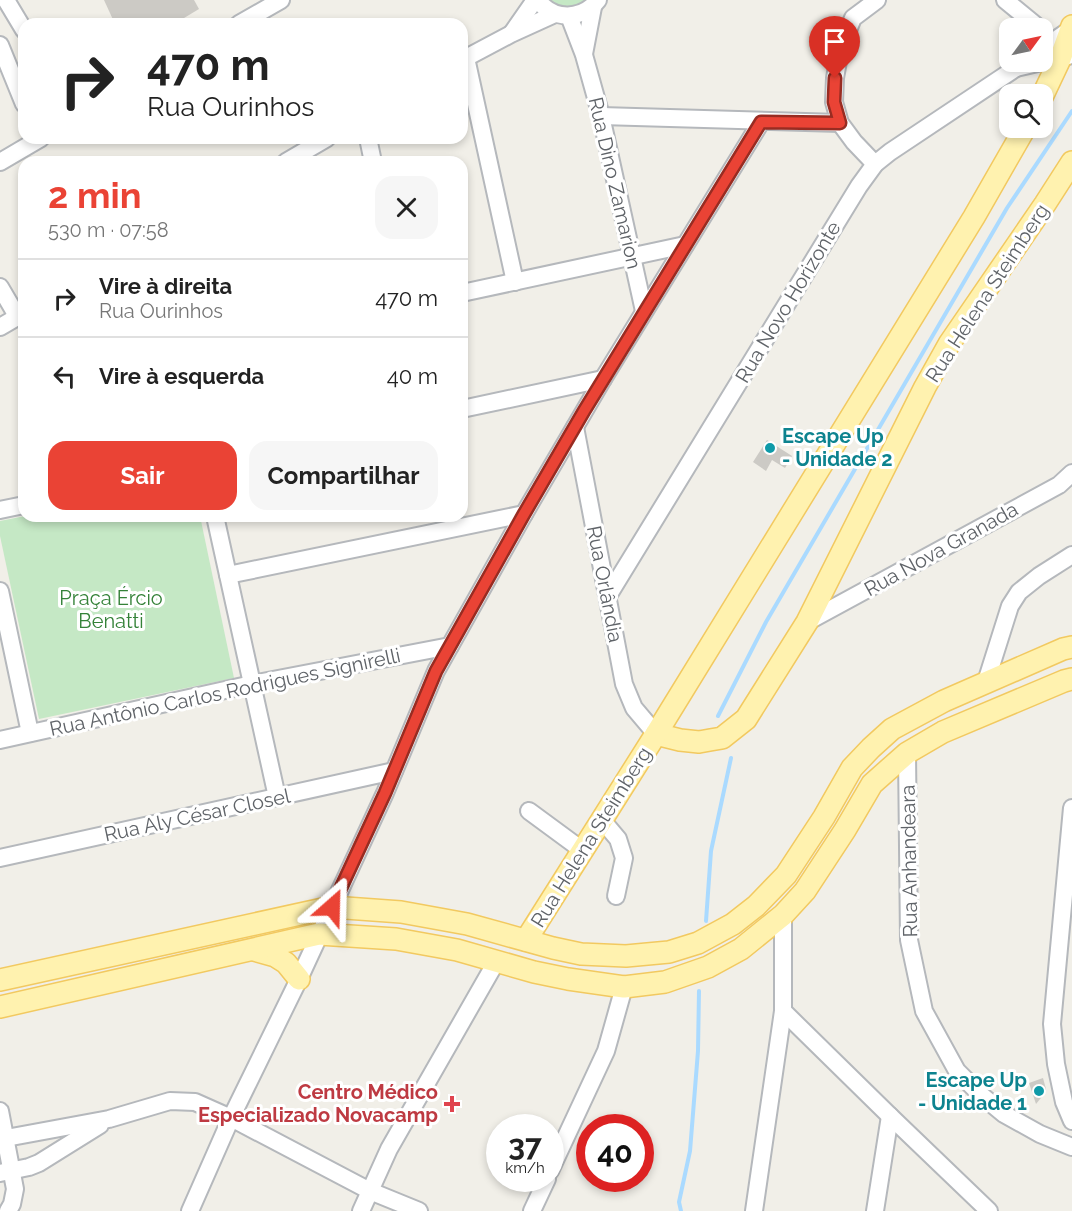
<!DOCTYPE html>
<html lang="pt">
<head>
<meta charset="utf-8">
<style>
  body { margin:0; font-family:Raleway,sans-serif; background:#f6f6f6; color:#222; height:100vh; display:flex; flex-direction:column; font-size:22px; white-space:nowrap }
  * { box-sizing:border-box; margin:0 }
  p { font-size:20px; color:#767676 }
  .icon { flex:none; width:33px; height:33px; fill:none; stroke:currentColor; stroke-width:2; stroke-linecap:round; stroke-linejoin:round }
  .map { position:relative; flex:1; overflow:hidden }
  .drawer { position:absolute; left:18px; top:156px; width:450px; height:366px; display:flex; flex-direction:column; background:#fff; border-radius:18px; box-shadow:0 3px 9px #0003 }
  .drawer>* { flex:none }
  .top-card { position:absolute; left:18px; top:18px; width:450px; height:126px; border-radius:18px; box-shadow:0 3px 9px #0003; background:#fff; color:#222; overflow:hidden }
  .needle { width:39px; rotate:57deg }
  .buttons { position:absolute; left:999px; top:18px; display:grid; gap:12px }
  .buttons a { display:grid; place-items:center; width:54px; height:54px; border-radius:12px; background:#fff; box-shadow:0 3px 9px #0003; font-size:30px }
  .speed { position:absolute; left:486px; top:1114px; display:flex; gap:12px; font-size:30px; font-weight:700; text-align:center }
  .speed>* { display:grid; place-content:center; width:78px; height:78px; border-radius:50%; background:#fff; box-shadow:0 3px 9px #0003; line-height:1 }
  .speed small { font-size:15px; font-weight:400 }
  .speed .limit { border:9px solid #d22; background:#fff; color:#111 }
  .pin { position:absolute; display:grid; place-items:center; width:51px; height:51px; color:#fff; margin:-62px -26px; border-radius:50% 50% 50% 0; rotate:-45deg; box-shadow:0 0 6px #0007 }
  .pin .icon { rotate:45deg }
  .me { position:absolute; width:66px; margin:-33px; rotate:25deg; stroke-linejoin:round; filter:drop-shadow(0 0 4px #0008) }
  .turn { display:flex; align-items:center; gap:21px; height:126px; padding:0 30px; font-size:27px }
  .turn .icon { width:78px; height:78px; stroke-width:2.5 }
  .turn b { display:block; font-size:42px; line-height:51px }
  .round { display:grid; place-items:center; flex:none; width:63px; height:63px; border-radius:18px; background:#f6f6f6 }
  .headline { display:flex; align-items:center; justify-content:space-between; height:102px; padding:0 30px }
  h1 { font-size:36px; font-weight:700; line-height:45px; color:#ea4335 }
  .action { display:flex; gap:12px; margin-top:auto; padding:12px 30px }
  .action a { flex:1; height:69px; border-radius:18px; background:#ea4335; color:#fff; font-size:24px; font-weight:700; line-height:69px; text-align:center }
  .action a+a { background:#f6f6f6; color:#222 }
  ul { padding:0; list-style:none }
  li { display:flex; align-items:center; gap:18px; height:78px; padding:0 30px; border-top:2px solid #e0e0e0 }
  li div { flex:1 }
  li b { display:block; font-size:22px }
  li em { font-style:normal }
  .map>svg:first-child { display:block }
</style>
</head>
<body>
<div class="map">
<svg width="1072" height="1211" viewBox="0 0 1072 1211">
  <rect width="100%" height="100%" fill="#f1efe8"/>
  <g fill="#c5e8c5">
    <polygon points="546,0 590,0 584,5 566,10"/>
    <polygon points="25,516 200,516 234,678 39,719 0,536 0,521"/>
  </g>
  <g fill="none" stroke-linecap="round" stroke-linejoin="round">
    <g stroke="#aadaff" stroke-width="4">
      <polyline points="718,716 766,622 1007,208 1072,111"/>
      <polyline points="706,921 711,851 731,758"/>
      <polyline points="681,1211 679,1202 690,1151 698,1051 699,991"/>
    </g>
  </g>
  <g fill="#cccac5">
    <polygon points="104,0 194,0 199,9 174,24 115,24"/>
    <polygon points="767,440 792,456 785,468 772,460 766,471 753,462"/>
    <polygon points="1043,1078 1046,1089 1045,1093 1036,1104 1029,1083"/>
  </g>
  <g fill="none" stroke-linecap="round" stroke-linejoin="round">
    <defs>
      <g id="minor">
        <polyline points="6,0 24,30"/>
        <path d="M538,0C553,21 582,20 598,0"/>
        <polyline points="1005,0 1039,28"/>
        <polyline points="569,16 584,55 601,116 644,311"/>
        <polyline points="239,24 281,0"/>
        <polyline points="512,33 535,0"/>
        <polyline points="0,45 24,104"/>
        <polyline points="1042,49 1071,29"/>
        <polyline points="584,54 593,7"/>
        <polyline points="466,58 515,282"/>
        <polyline points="462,60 511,34 555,14"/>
        <polyline points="1016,68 1068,56"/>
        <polyline points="601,116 840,123"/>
        <polyline points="368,138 373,162"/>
        <polyline points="0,162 41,138"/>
        <polyline points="286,162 327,138"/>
        <polyline points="875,164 854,142 840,123 834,102 835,78 840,50 853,18 877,0"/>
        <polyline points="0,287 17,316"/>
        <polyline points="462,293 685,245"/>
        <polyline points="0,327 24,313"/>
        <polyline points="462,409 603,379"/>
        <polyline points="575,427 624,684 634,708 656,734"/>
        <polyline points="0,510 24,505"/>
        <polyline points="215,516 277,797"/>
        <polyline points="228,575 524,514"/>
        <polyline points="0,591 30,733"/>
        <polyline points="608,596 859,186 875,164 890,152 1025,62"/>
        <polyline points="807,622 1059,485 1072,473"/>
        <polyline points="986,682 1010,606 1019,592 1039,576 1072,555"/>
        <polyline points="0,740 252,684 450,646"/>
        <polyline points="907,753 909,940 924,1011 957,1071 981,1095 1004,1114 1040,1134 1072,1147"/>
        <polyline points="1072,808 1052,1024 1056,1064 1064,1102 1072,1121"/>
        <polyline points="529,811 582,850"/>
        <polyline points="602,820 618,839 624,858 616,896"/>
        <polyline points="0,858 394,771"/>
        <polyline points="783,915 783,1011 890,1116 989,1211"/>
        <polyline points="0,1111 15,1189 12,1204 8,1211"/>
        <polyline points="6,1138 109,1119 170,1101 195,1102 231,1118 370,1191 419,1211"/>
        <polyline points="550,1171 606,1051 624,987"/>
        <polyline points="0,1173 29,1167 39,1163 100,1125"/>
        <polyline points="190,1211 231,1118 299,979 385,793 436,671 524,514 603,379 761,122"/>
        <polyline points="361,1211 389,1149 496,962"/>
        <polyline points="532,1211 547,1179"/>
        <polyline points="754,1211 783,1011"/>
        <polyline points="875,1211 890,1116"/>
      </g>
      <g id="major">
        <polyline points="1042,97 1060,59 1072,26"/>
        <polyline points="656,734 680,740 699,742 710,740 722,738 746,719 807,622 925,387 949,344 1045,204 1072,162"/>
        <polyline points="526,940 656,734 974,217 1025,128"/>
        <polyline points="254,950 275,956 286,963 299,979"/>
        <polyline points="0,980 332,907 401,912 467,924 553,948 581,954 626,956 669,952 698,943 733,924 756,906 786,875 824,817 852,768 871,748 892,729 944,701 1063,649 1072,647"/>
        <polyline points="0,1007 319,934 396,939 457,950 534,972 568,979 624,987 665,982 708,967 741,949 783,915 805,891 845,830 872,784 907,753 943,732 1064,681 1072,679"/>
      </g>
    </defs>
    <use href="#minor" stroke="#b5b8bc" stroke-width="20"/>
    <use href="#major" stroke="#f2c960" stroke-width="24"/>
    <use href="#minor" stroke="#fff" stroke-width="16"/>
    <use href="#major" stroke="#fff2af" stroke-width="21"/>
  </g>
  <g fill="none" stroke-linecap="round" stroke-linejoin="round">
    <defs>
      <polyline id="route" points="332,907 385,793 436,671 524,514 584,411 761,122 840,123 834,102 835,78"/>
    </defs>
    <use href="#route" stroke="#982c22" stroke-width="15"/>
    <use href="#route" stroke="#ea4335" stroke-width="10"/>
  </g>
  <g fill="#0f9aa8" stroke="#fff" stroke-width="2">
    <circle cx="770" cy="448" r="6"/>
    <circle cx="1039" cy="1091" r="6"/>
  </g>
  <path fill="#e0444e" stroke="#fff" stroke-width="2" d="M449 1095h6v6h6v6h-6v6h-6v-6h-6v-6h6z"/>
  <g text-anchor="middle" stroke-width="6" stroke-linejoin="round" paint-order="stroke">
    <g font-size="20" fill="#5f6368" stroke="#fff">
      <text transform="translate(615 183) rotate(77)" y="7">Rua Dino Zamarion</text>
      <text transform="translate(987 293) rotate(-57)" y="7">Rua Helena Steimberg</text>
      <text transform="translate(788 302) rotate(-59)" y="7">Rua Novo Horizonte</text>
      <text transform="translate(941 549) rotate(-29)" y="7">Rua Nova Granada</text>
      <text transform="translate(605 584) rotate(79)" y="7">Rua Orlândia</text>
      <text transform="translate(225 692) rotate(-12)" y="7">Rua Antônio Carlos Rodrigues Signirelli</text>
      <text transform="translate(197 815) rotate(-12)" y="7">Rua Aly César Closel</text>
      <text transform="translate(591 837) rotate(-58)" y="7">Rua Helena Steimberg</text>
      <text transform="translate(909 861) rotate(-91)" y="7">Rua Anhandeara</text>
    </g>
    <g font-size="20" font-weight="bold" fill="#0d838f" stroke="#fff" text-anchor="start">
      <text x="782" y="443">Escape Up<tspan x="782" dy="23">- Unidade 2</tspan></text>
      <text x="1027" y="1087" text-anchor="end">Escape Up<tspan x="1027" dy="23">- Unidade 1</tspan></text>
    </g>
    <g font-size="20" fill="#348238" stroke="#fff">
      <text x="111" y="605">Praça Ércio<tspan x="111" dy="23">Benatti</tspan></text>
    </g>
    <g font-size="20" font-weight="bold" fill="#be3a42" stroke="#fff" text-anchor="end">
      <text x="438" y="1099">Centro Médico<tspan x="438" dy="23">Especializado Novacamp</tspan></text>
    </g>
  </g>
</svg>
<div class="buttons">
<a><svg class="needle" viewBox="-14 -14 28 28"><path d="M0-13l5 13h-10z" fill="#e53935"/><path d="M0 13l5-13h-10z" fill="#767676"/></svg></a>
<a><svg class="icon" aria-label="search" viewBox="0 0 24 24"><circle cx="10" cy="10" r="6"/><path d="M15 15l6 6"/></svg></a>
</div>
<div class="speed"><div>37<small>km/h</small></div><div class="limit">40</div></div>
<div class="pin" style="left:835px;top:78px;background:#d93025"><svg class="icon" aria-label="arrive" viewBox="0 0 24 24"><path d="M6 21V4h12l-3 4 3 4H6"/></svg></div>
<svg class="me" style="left:332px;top:907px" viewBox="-20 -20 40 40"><path d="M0-17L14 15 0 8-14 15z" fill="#ea4335" stroke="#fff" stroke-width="4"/></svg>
<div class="top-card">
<div class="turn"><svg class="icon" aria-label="right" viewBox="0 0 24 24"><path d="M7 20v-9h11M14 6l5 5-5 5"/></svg><div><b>470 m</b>Rua Ourinhos</div></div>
</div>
<section class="drawer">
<div class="headline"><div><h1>2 min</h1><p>530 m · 07:58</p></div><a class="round"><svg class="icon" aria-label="close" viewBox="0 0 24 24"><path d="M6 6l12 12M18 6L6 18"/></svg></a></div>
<ul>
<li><svg class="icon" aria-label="right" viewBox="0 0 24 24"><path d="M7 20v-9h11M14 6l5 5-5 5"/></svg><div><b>Vire à direita</b><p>Rua Ourinhos</p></div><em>470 m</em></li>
<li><svg class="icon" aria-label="left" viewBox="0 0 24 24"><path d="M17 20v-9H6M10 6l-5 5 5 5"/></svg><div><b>Vire à esquerda</b></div><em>40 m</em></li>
</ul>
<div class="action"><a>Sair</a><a>Compartilhar</a></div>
</section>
</div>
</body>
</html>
